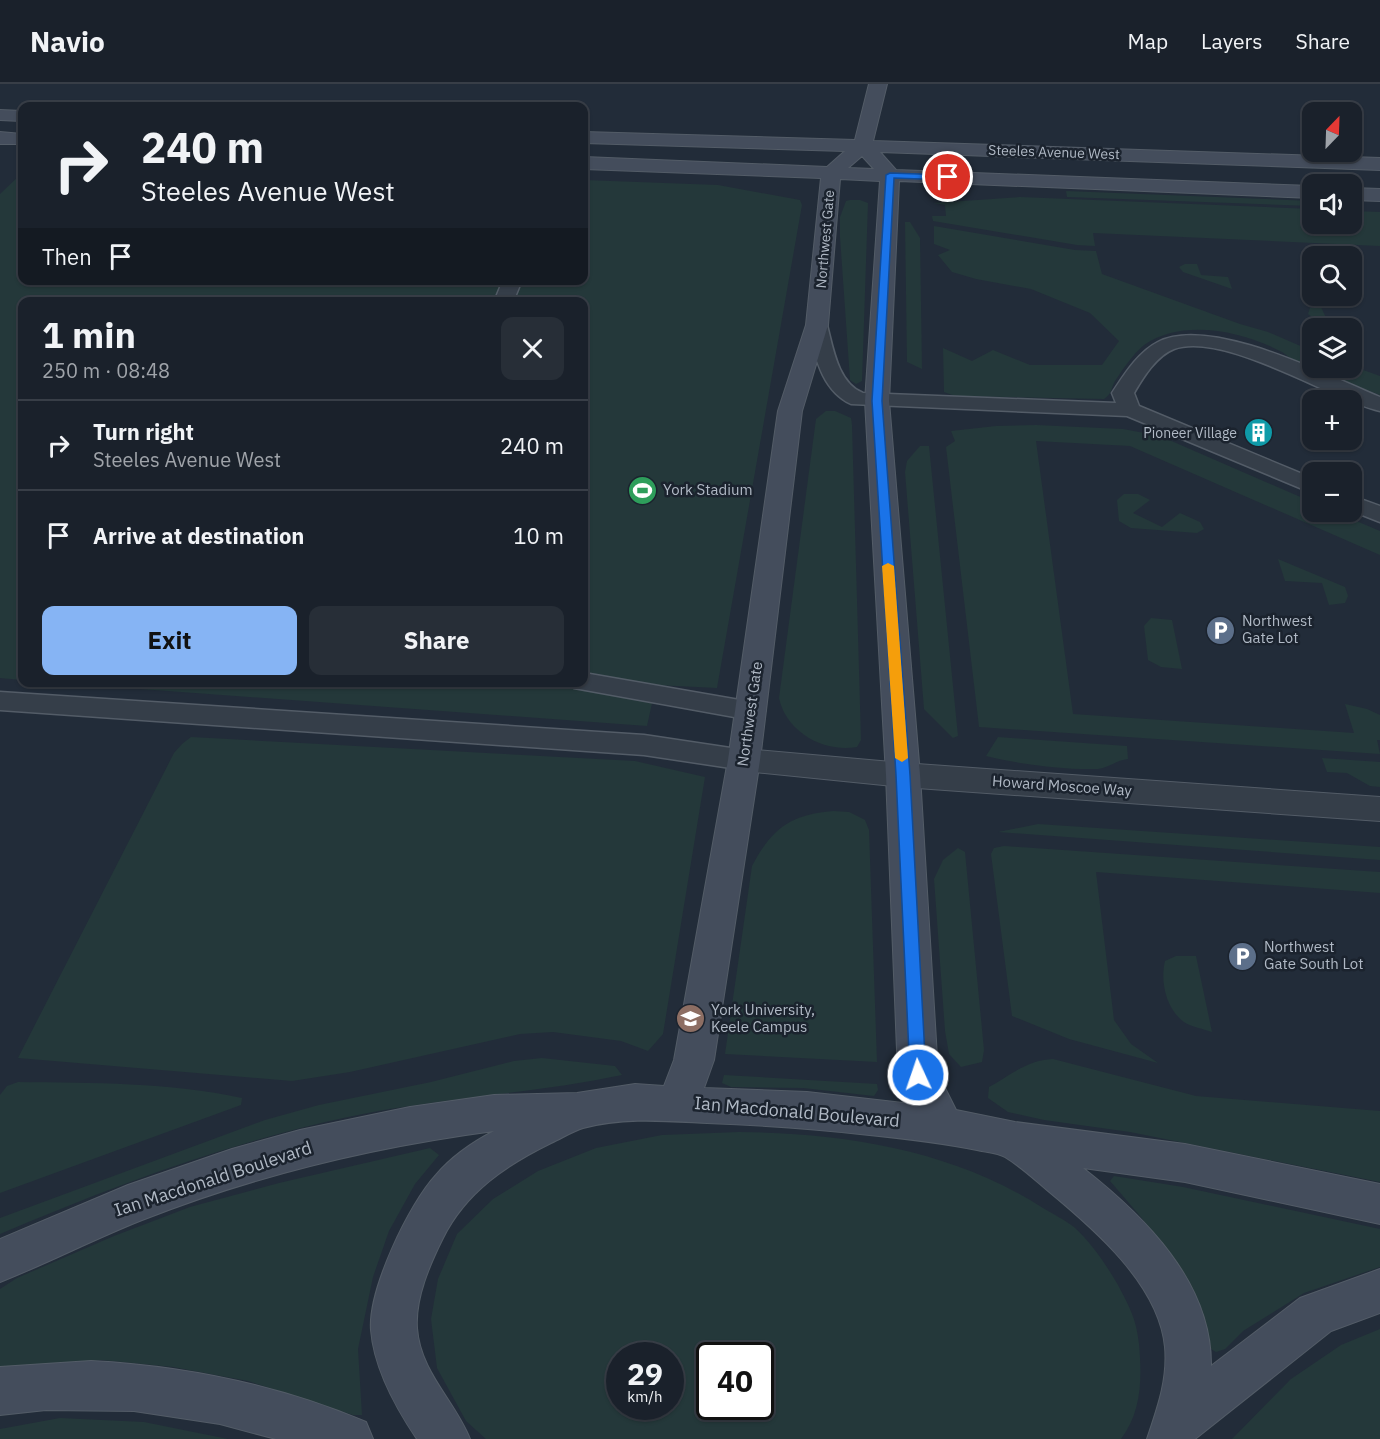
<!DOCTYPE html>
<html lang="en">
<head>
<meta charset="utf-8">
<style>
  body { margin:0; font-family:"IBM Plex Sans",sans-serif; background:#272e37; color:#f1f3f6; height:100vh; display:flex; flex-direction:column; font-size:22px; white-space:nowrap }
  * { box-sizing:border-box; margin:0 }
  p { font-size:20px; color:#9fa3a9 }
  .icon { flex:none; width:33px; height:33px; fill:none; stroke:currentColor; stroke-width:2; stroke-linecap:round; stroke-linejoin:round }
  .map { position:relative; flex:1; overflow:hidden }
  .sheet { position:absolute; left:18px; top:213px; width:570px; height:390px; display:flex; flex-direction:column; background:#1a212b; border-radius:12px; box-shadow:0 2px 4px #0004,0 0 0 2px #383e47 }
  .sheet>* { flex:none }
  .top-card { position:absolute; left:18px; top:18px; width:570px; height:183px; border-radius:12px; box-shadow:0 2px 4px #0004,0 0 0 2px #383e47; background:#1a212b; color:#f1f3f6; overflow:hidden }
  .needle { width:39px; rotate:23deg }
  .fabs { position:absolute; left:1302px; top:18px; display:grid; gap:12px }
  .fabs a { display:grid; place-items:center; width:60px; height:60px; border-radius:12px; background:#1a212b; box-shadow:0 2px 4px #0004,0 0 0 2px #383e47; font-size:30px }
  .speed { position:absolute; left:606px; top:1258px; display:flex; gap:12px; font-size:30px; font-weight:700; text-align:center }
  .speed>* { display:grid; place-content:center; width:78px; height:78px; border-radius:50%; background:#1a212b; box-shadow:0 2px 4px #0004,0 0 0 2px #383e47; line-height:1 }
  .speed small { font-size:15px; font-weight:400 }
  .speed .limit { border:3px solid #111; border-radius:9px; background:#fff; color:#111 }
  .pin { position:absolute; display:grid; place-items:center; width:51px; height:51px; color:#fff; margin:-26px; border:3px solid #fff; border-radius:50%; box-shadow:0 2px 6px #0007 }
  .me { position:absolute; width:66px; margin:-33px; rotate:357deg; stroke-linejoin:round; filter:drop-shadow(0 0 4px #0008) }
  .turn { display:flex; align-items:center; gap:21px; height:126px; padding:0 24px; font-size:27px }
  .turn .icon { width:78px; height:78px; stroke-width:2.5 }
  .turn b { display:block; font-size:42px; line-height:51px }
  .then { display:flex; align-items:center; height:57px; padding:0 24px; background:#0003; gap:12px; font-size:22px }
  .round { display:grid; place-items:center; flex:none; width:63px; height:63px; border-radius:12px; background:#272e37 }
  .summary { display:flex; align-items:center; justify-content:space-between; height:102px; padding:0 24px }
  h1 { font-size:36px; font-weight:800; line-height:45px }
  .button { display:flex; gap:12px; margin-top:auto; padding:12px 24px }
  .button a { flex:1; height:69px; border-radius:12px; background:#86b4f4; color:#111; font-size:24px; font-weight:800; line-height:69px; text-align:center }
  .button a+a { background:#272e37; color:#f1f3f6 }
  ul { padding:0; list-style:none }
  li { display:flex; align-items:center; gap:18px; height:90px; padding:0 24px; border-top:2px solid #383e47 }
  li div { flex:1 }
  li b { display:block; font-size:22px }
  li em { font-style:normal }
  header { display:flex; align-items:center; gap:36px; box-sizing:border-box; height:84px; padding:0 30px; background:#1a212b; border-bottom:2px solid #383e47 }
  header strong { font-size:28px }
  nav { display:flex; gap:33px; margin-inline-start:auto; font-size:21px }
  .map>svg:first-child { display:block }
</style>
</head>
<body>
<header>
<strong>Navio</strong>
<nav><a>Map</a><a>Layers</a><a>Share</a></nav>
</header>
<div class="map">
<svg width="1380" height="1355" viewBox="0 0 1380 1355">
  <rect width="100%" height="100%" fill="#222c39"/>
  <g fill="#24383a" fill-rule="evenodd">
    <polygon points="22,89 22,196 584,196 584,96 718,101 800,116 802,121 717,604 656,601 647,642 59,599 584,598 584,218 22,218 22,596 0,594 0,110"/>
    <polygon points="1066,107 1312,117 1312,122 1067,113"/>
    <polygon points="1020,113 1312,125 1312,140 1352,140 1352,127 1380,128 1380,162 1093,149 1095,162 1077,161 933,137 932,132 946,132 945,121 933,119"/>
    <polygon points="850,116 860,116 868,119 862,297 856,300 850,296 840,153 840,133 846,117"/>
    <polygon points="905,138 910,138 920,154 922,285 907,278"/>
    <path d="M934,142L1075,166L1096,167L1102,190L1240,240L1268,248L1312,267V284H1352V282L1380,292V311C1354,301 1323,294 1299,280C1292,277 1287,270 1280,267C1242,247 1182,234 1144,261C1133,270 1123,285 1115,297C1111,304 1112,310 1104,315L955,312L944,308L943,264L972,277L993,266L1030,281H1102L1119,257L1090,229L1031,205L976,195L952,188L938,171L950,166L934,160Z"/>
    <polygon points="1185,180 1197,180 1201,191 1228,193 1232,205 1183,188 1179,183"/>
    <path d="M1321,223L1327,236L1355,238L1362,250L1352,249V244C1335,244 1321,240 1308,230L1310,224Z"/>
    <path d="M826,327H835L851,334L852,341L861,656L857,663C824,669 786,648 779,614L816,335Z"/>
    <polygon points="1036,341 1123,345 1160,352 1312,418 1312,428 1335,428 1380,447 1380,471 1130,362 1036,357 1073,630 1354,649 1345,620 1367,625 1380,631 1380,656 1377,656 1380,670 979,643 946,363 955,357 951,347 996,342"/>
    <polygon points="920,362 929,362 958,652 953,654 924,625 905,388 907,377"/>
    <polygon points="1124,410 1138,410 1150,416 1133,429 1162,443 1180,429 1200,438 1204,445 1197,449 1131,444 1119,437 1117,416"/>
    <polygon points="1278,475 1345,503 1348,512 1345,519 1329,521 1322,499 1285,497"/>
    <polygon points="1151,534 1172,536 1182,585 1161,583 1148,576 1144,542"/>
    <polygon points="191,653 635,677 705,693 663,950 648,967 621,957 553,948 520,950 350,988 292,997 18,974 174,669 182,660"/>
    <path d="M998,653L1127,662L1128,675C1117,676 1108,684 1098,685C1064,686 1018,680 986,672Z"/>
    <polygon points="1322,674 1380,678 1380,703 1370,702 1347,689 1327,688"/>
    <path d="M833,727L849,728L865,736L869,746L877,978L725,970L752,782C772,744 790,731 833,727Z"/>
    <polygon points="1038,740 1380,763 1380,776 998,748"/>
    <polygon points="1004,762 1380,788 1380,809 1096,788 1114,936 1131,960 1158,979 1069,955 1012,932 991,770 994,764"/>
    <polygon points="958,764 965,768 984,966 982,978 961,983 949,970 945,947 934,795 943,776"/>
    <path d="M1176,872H1196L1212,948C1204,945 1191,943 1184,938C1166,925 1160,898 1165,877Z"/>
    <path d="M542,974L615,982L622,991C532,1010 438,1014 348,1033C227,1059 113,1102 0,1150V1134L265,1036L319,1021L431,998L514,977Z"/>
    <path d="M1053,975L1196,1012L1380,1027V1098L1130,1048L1044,1036L1008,1028L988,1014L989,1003C1011,991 1027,976 1053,975Z"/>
    <polygon points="724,991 877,1000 878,1006 874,1012 803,1004 731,1003 722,999"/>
    <path d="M18,998C93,999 169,998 242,1014L241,1021L0,1109V1011L7,1002Z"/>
    <path d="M739,1048C844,1049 953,1066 1043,1124C1053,1130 1065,1136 1074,1143C1091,1158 1107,1182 1118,1201C1130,1224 1136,1234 1139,1260C1142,1294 1142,1327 1121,1355H486L466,1337L437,1284L431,1235L438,1195L457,1150L493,1115L538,1087L596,1064L662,1051ZM620,1272H670V1323H620ZM710,1272H760V1323H710Z"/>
    <polygon points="430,1064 439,1071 415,1100 389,1147 373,1193 358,1265 362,1331 353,1331 248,1297 173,1283 102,1276 0,1286 0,1205 17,1194 114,1152 190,1123 279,1099"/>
    <path d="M1114,1092L1183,1103L1380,1145V1183L1304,1209L1243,1247L1225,1265L1216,1268L1211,1265C1197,1196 1155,1149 1110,1097Z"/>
    <polygon points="1380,1245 1380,1355 1232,1355 1291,1295 1341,1261"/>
    <polygon points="60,1334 144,1338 228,1355 0,1355 0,1345"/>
  </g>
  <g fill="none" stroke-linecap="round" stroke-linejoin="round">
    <defs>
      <g id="lane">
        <polygon points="503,196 522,196 513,218 494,218"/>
        <path d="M817,235L824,237L827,241C833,264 838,299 863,309L1116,319L1112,309C1124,291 1138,268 1158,258C1210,231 1329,292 1380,313V327C1329,315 1224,247 1174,265C1156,272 1143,294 1134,309L1139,322L1312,394V409L1127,332L851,320C821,306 815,271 807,241L810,237Z"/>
        <polygon points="1352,412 1380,422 1380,438 1352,427"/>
        <polygon points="584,589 751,618 761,620 765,627 761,634 751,636 574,604 571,598 584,598"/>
        <polygon points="0,608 644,651 744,666 754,669 758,676 754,683 744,686 644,671 0,626"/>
      </g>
      <polygon id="street" points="744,665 903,679 1380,713 1380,737 903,703 744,687 732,684 728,676 732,668"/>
      <g id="secondary">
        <path d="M869,0H887L873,57L1380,74V86L880,68L896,86L1312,102V114L899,97L889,317L920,691L938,990L956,1026L1015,1038L1185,1060L1380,1100V1140L1185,1098L1083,1084C1144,1132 1212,1198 1211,1282L1300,1214L1380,1185V1229L1331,1247L1195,1355H1147C1157,1325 1168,1296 1165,1263C1159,1200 1093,1144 1047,1106C1034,1095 1020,1082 1005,1073C998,1069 986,1068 977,1066C938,1058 899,1054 860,1050C809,1044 758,1041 707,1039C666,1037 624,1033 583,1044C573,1047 562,1054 551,1059C506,1081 466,1108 443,1154C430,1180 415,1214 417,1244C420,1288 455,1317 470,1355H417C396,1324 374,1284 371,1246C368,1206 409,1120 436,1091C452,1072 473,1058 494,1047C373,1063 256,1091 142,1136C94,1155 48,1179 0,1198V1155L128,1101L232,1065L300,1046L410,1023L494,1011L577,1009L635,1000L664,1002L674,976L728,676L778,327L806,241L821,94L584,85V73L827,83L845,67L584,59V48L855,56ZM862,72L874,85L848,84ZM840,95L880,97L865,317L886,691L898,991L912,1020L807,1008L704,1004L714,976L760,676L802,327L828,241Z"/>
        <polygon points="0,26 22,27 22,37 0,36"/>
        <polygon points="0,48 22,50 22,60 0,60"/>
        <polygon points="1352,104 1380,105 1380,117 1352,116"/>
        <path d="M91,1277C186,1282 278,1301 366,1338L373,1355H276L220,1340L134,1327L46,1326L0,1331V1283Z"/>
      </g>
    </defs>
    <use href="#lane" stroke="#535c67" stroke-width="3"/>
    <use href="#street" stroke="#535c67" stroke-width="2"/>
    <use href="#secondary" stroke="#535c67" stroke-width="2"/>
    <use href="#lane" fill="#353e49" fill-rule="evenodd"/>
    <use href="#street" fill="#353e49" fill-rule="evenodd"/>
    <use href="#secondary" fill="#444d5c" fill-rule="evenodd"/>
  </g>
  <polygon fill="#1a73e8" stroke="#114b97" stroke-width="1.5" points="890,89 948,91 952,93 948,96 894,94 882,317 910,691 926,991 924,996 918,998 912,996 910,991 896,691 872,317 886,91"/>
  <polygon fill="#f59e0b" points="888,479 894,482 908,674 902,678 895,674 882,482"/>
  <defs>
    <symbol id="building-disc" viewBox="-11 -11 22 22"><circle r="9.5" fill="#0f9aa8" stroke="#1b232e"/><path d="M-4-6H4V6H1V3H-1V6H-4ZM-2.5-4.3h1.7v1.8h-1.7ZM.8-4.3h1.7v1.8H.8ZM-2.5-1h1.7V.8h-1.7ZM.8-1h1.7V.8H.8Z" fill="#fff"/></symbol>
    <symbol id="stadium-disc" viewBox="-11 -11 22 22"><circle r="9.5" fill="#2e9e5b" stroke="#1b232e"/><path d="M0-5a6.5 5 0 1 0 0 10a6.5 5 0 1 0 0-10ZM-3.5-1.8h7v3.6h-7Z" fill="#fff"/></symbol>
    <symbol id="parking-disc" viewBox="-11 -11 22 22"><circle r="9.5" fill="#5c6f8a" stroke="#1b232e"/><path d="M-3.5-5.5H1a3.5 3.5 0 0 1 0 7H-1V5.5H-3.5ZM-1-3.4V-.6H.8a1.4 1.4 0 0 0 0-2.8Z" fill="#fff"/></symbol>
    <symbol id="university-disc" viewBox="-11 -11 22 22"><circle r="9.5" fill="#8d6e63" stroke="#1b232e"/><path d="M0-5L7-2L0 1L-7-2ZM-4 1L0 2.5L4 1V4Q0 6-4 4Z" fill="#fff"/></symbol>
  </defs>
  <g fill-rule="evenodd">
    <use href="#building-disc" x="1242" y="332" width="33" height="33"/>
    <use href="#stadium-disc" x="626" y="390" width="33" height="33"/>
    <use href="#parking-disc" x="1204" y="530" width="33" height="33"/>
    <use href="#parking-disc" x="1226" y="856" width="33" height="33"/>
    <use href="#university-disc" x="674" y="918" width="33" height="33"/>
  </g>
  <g text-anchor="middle" stroke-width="5" stroke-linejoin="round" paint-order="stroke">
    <g font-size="14" fill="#b0b9c5" stroke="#1b232e">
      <text transform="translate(1054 68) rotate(2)" y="5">Steeles Avenue West</text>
      <text transform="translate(825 155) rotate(-85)" y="5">Northwest Gate</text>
    </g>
    <g font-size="14" fill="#b0b9c5" stroke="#1b232e" text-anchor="end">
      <text x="1237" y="354">Pioneer Village</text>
    </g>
    <g font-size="15" fill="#b0b9c5" stroke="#1b232e" text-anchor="start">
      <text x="663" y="411">York Stadium</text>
      <text x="1242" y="542">Northwest<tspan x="1242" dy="17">Gate Lot</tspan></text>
      <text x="1264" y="868">Northwest<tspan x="1264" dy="17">Gate South Lot</tspan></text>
      <text x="711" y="931">York University,<tspan x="711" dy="17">Keele Campus</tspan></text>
    </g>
    <g font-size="15" fill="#b0b9c5" stroke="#1b232e">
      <text transform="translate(750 630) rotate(-82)" y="5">Northwest Gate</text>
      <text transform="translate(1062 702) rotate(4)" y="5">Howard Moscoe Way</text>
    </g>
    <g font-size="18" fill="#b0b9c5" stroke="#1b232e">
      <text transform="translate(797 1028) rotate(5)" y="6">Ian Macdonald Boulevard</text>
      <text transform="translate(213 1095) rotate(-18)" y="6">Ian Macdonald Boulevard</text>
    </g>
  </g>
</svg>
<div class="fabs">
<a><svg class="needle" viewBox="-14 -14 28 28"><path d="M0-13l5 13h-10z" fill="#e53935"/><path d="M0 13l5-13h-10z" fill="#9fa3a9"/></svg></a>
<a><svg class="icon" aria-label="sound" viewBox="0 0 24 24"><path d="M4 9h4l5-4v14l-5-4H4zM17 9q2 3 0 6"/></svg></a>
<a><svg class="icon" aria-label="search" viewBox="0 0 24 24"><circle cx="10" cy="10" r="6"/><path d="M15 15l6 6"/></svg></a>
<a><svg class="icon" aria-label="layers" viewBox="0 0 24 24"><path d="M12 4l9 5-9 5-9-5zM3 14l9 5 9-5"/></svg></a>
<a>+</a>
<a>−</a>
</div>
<div class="speed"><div>29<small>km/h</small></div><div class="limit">40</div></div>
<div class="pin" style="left:948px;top:93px;background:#d93025"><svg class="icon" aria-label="arrive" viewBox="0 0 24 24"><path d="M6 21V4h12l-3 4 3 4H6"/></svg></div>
<svg class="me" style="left:918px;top:991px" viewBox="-20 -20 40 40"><circle r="17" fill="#1a73e8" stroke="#fff" stroke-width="3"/><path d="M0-11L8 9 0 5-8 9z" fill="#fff"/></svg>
<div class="top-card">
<div class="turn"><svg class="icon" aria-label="right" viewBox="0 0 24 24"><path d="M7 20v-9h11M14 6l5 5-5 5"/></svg><div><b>240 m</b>Steeles Avenue West</div></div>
<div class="then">Then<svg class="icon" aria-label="arrive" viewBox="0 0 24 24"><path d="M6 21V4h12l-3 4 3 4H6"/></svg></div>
</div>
<section class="sheet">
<div class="summary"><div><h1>1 min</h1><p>250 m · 08:48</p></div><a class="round"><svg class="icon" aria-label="close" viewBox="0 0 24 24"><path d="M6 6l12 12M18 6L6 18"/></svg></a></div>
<ul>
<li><svg class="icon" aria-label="right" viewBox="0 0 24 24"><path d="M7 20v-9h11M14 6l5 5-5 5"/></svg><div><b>Turn right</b><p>Steeles Avenue West</p></div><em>240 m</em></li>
<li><svg class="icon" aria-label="arrive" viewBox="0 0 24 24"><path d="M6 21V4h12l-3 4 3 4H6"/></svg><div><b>Arrive at destination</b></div><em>10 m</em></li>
</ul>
<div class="button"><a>Exit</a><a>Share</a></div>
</section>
</div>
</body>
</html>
